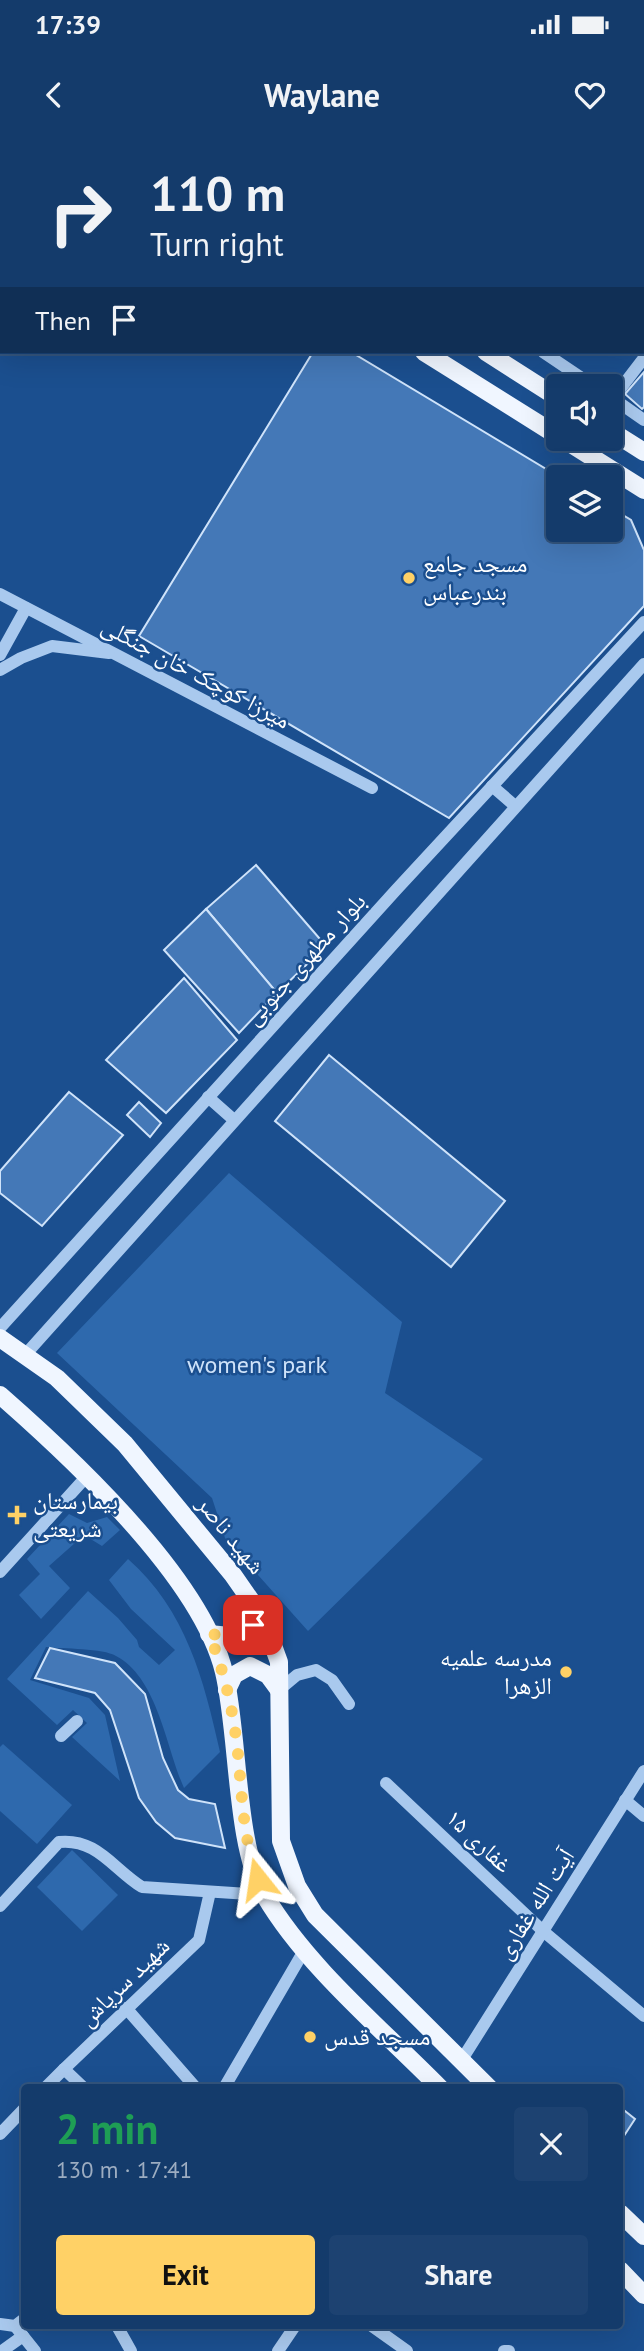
<!DOCTYPE html>
<html lang="en">
<head>
<meta charset="utf-8">
<style>
  body { margin:0; font-family:"PT Sans","Noto Naskh Arabic",sans-serif; background:#1d4271; color:#f1f3f6; height:100vh; display:flex; flex-direction:column; font-size:26px; white-space:nowrap }
  * { box-sizing:border-box; margin:0 }
  p { font-size:23px; color:#9dadc1 }
  .icon { flex:none; width:38px; height:38px; fill:none; stroke:currentColor; stroke-width:2; stroke-linecap:round; stroke-linejoin:round }
  .map { position:relative; flex:1; overflow:hidden }
  .side { position:absolute; left:21px; top:1944px; width:602px; height:245px; display:flex; flex-direction:column; background:#143b6b; border-radius:7px; box-shadow:0 7px 28px #0002,0 0 0 2px #33557e }
  .side>* { flex:none }
  .guide { position:absolute; left:0px; top:0px; width:644px; height:214px; box-shadow:0 7px 28px #0002,0 0 0 2px #33557e; background:#143b6b; color:#f1f3f6; overflow:hidden }
  .tools { position:absolute; left:546px; top:234px; display:grid; gap:14px }
  .tools a { display:grid; place-items:center; width:77px; height:77px; border-radius:7px; background:#143b6b; box-shadow:0 7px 28px #0002,0 0 0 2px #33557e; font-size:35px }
  .pin { position:absolute; display:grid; place-items:center; width:60px; height:60px; color:#fff; margin:-30px; border-radius:14px; box-shadow:0 4px 10px #0006 }
  .me { position:absolute; width:77px; margin:-38px; rotate:345deg; stroke-linejoin:round; filter:drop-shadow(0 0 5px #0008) }
  .turn { display:flex; align-items:center; gap:24px; height:147px; padding:0 35px; font-size:32px }
  .turn .icon { width:91px; height:91px; stroke-width:2.5 }
  .turn b { display:block; font-size:49px; line-height:60px }
  .then { display:flex; align-items:center; height:66px; padding:0 35px; background:#0003; gap:14px; font-size:26px }
  .round { display:grid; place-items:center; flex:none; width:74px; height:74px; border-radius:7px; background:#1d4271 }
  .headline { display:flex; align-items:center; justify-content:space-between; height:119px; padding:0 35px }
  h1 { font-size:42px; font-weight:700; line-height:52px; color:#1e9e55 }
  .cta { display:flex; gap:14px; margin-top:auto; padding:14px 35px }
  .cta a { flex:1; height:80px; border-radius:7px; background:#ffd166; color:#111; font-size:28px; font-weight:700; line-height:80px; text-align:center }
  .cta a+a { background:#1d4271; color:#f1f3f6 }
  .status { display:flex; justify-content:space-between; align-items:center; height:49px; padding:0 35px; background:#143b6b; direction:ltr }
  .status svg { height:19px; fill:currentColor }
  header { display:flex; justify-content:space-between; align-items:center; height:91px; padding:0 35px; background:#143b6b; font-size:32px; font-weight:700 }
  .map>svg:first-child { display:block }
</style>
</head>
<body>
<div class="status"><b>17:39</b><svg viewBox="0 0 49 12"><path d="M0 12V9h3v3zM5 12V6h3v6zM10 12V3h3v9zM15 12V0h3v12zM26 1h20v11H26zM47 4h2v5h-2z"/></svg></div>
<header><svg class="icon" aria-label="back" viewBox="0 0 24 24"><path d="M15 5l-7 7 7 7"/></svg>Waylane<svg class="icon" aria-label="heart" viewBox="0 0 24 24"><path d="M12 20l-8-8c-3-5 5-10 8-4 3-6 11-1 8 4z"/></svg></header>
<div class="map">
<svg width="644" height="2211" viewBox="0 0 644 2211">
  <rect width="100%" height="100%" fill="#1b4f8f"/>
  <g fill="#2e69ad">
    <polygon points="229,1033 402,1182 385,1253 483,1319 308,1491 225,1398 212,1358 57,1213"/>
    <polygon points="69,1374 87,1383 107,1377 120,1390 102,1406 84,1395 49,1426 70,1448 41,1479 19,1455 40,1434 27,1419"/>
    <path d="M128,1419C186,1470 204,1540 220,1612L184,1648C166,1608 158,1538 116,1516C103,1508 63,1509 46,1507L30,1540L89,1558L105,1575L120,1641L72,1597L87,1583L73,1570L57,1585L7,1539L88,1451L118,1478L137,1500L139,1507L159,1525L175,1510L131,1469L109,1440Z"/>
    <polygon points="3,1604 72,1665 37,1704 0,1671 0,1607"/>
    <polygon points="72,1710 118,1755 82,1791 37,1747"/>
  </g>
  <g fill="#4478b7" stroke="#cfe3fa" stroke-width="2">
    <polygon points="323,0 370,0 372,2 321,2"/>
    <polygon points="0,15 2,16 2,203 0,202"/>
    <polygon points="313,212 351,212 561,338 558,338 558,390 611,390 611,368 631,380 644,410 644,466 449,678 139,496"/>
    <polygon points="644,232 644,267 642,269 625,254"/>
    <polygon points="256,725 326,806 277,853 206,769"/>
    <polygon points="206,769 277,853 239,893 164,810"/>
    <polygon points="184,838 237,900 166,973 106,920"/>
    <polygon points="329,915 505,1061 451,1127 275,981"/>
    <polygon points="69,952 123,995 42,1086 0,1053 0,1031"/>
    <polygon points="139,962 161,983 150,997 127,975"/>
    <polygon points="50,1508 115,1523 145,1554 163,1618 178,1650 189,1659 215,1664 225,1708 175,1698 156,1682 139,1658 110,1570 95,1553 35,1538"/>
    <polygon points="620,1967 635,1979 620,2002"/>
  </g>
  <g fill="none" stroke-linecap="round" stroke-linejoin="round">
    <g stroke="#a9c9ee" stroke-width="12">
      <polyline points="212,0 213,2"/>
      <polyline points="196,2 198,0"/>
      <polyline points="230,2 231,0"/>
      <polyline points="393,2 395,0"/>
      <polyline points="642,186 644,187"/>
      <polyline points="543,212 595,247"/>
      <polyline points="611,257 644,280"/>
      <polyline points="611,261 644,218"/>
      <polyline points="0,454 372,648"/>
      <polyline points="0,515 26,468"/>
      <polyline points="0,530 21,518 52,506 109,513"/>
      <polyline points="492,646 514,665"/>
      <polyline points="208,957 234,980"/>
      <polyline points="0,1188 396,750 644,482"/>
      <polyline points="25,1215 644,524"/>
      <polyline points="0,1432 87,1336"/>
      <polyline points="279,1550 297,1535 316,1530 332,1540 349,1564"/>
      <polyline points="61,1596 77,1581"/>
      <polyline points="386,1643 543,1791 644,1876"/>
      <polyline points="625,1660 644,1676"/>
      <path d="M0,1766L59,1702C97,1698 113,1729 142,1747L264,1755"/>
      <polyline points="126,1868 196,1948"/>
      <polyline points="461,1921 644,1631"/>
      <polyline points="45,1948 64,1929"/>
      <polyline points="84,1948 64,1929 199,1800 210,1752"/>
      <polyline points="224,1948 305,1809"/>
      <polyline points="0,1994 24,1969"/>
      <polyline points="0,2184 15,2186 24,2179"/>
      <polyline points="15,2186 35,2211"/>
      <polyline points="117,2186 131,2211"/>
      <polyline points="372,2186 407,2211"/>
      <polyline points="2,2211 23,2196"/>
      <polyline points="278,2211 295,2186"/>
      <polyline points="504,2211 509,2211"/>
    </g>
    <g stroke="#f0f6ff" stroke-width="18">
      <polyline points="90,0 93,2"/>
      <polyline points="154,0 157,2"/>
      <polyline points="424,212 558,296"/>
      <polyline points="486,212 558,258"/>
      <polyline points="611,291 644,312"/>
      <polyline points="563,299 644,350"/>
      <polyline points="0,1198 57,1238 125,1304 233,1435 263,1478 279,1522 281,1701 297,1746 315,1775 489,1948"/>
      <path d="M0,1255C72,1318 201,1438 224,1532C239,1594 235,1707 265,1756C307,1827 382,1889 440,1948"/>
      <polyline points="209,1494 240,1497 253,1485 254,1465"/>
      <polyline points="227,1550 234,1535 250,1526 268,1535 279,1550"/>
      <polyline points="620,2073 644,2096"/>
      <polyline points="620,2130 644,2155"/>
    </g>
  </g>
  <g fill="none" stroke-linecap="round" stroke-linejoin="round">
    <path stroke="#ffd166" stroke-width="12" stroke-dasharray="0 21.6" d="M253,1485L240,1497L209,1494C224,1530 232,1566 237,1605C242,1649 242,1697 258,1739"/>
  </g>
  <g fill="#ffd166" stroke="#1b4f8f" stroke-width="2.5">
    <circle cx="409" cy="438" r="7"/>
    <path d="M13.5 1364.5h7v7h7v7h-7v7h-7v-7h-7v-7h7z"/>
    <circle cx="566" cy="1532" r="7"/>
    <circle cx="310" cy="1897" r="7"/>
  </g>
  <g text-anchor="middle" stroke-width="5" stroke-linejoin="round" paint-order="stroke">
    <g font-size="24" fill="#fff" stroke="#1b4f8f" text-anchor="start">
      <text x="423" y="432">مسجد جامع<tspan x="423" dy="28">بندرعباس</tspan></text>
      <text x="33" y="1369">بیمارستان<tspan x="33" dy="28">شریعتی</tspan></text>
      <text x="552" y="1526" text-anchor="end">مدرسه علمیه<tspan x="552" dy="28">الزهرا</tspan></text>
      <text x="324" y="1905">مسجد قدس</text>
    </g>
    <g font-size="24" fill="#fff" stroke="#1b4f8f">
      <text transform="translate(196 533) rotate(28)" y="8">میرزا کوچک خان جنگلی</text>
      <text transform="translate(305 819) rotate(-48)" y="8">بلوار مطهری جنوبی</text>
      <text transform="translate(231 1395) rotate(51)" y="8">شهید ناصر</text>
      <text transform="translate(479 1701) rotate(43)" y="8">غفاری ۱۵</text>
      <text transform="translate(535 1764) rotate(-58)" y="8">آیت الله غفاری</text>
      <text transform="translate(124 1842) rotate(-44)" y="8">شهید سرپاش</text>
    </g>
    <g font-size="24" fill="#cfe3fa" stroke="#1b4f8f">
      <text x="257" y="1233">women's park</text>
    </g>
  </g>
</svg>
<div class="tools">
<a><svg class="icon" aria-label="sound" viewBox="0 0 24 24"><path d="M4 9h4l5-4v14l-5-4H4zM17 9q2 3 0 6"/></svg></a>
<a><svg class="icon" aria-label="layers" viewBox="0 0 24 24"><path d="M12 4l9 5-9 5-9-5zM3 14l9 5 9-5"/></svg></a>
</div>
<div class="pin" style="left:253px;top:1485px;background:#d93025"><svg class="icon" aria-label="arrive" viewBox="0 0 24 24"><path d="M6 21V4h12l-3 4 3 4H6"/></svg></div>
<svg class="me" style="left:258px;top:1739px" viewBox="-20 -20 40 40"><path d="M0-17L14 15 0 8-14 15z" fill="#ffd166" stroke="#fff" stroke-width="4"/></svg>
<div class="guide">
<div class="turn"><svg class="icon" aria-label="right" viewBox="0 0 24 24"><path d="M7 20v-9h11M14 6l5 5-5 5"/></svg><div><b>110 m</b>Turn right</div></div>
<div class="then">Then<svg class="icon" aria-label="arrive" viewBox="0 0 24 24"><path d="M6 21V4h12l-3 4 3 4H6"/></svg></div>
</div>
<section class="side">
<div class="headline"><div><h1>2 min</h1><p>130 m · 17:41</p></div><a class="round"><svg class="icon" aria-label="close" viewBox="0 0 24 24"><path d="M6 6l12 12M18 6L6 18"/></svg></a></div>
<div class="cta"><a>Exit</a><a>Share</a></div>
</section>
</div>
</body>
</html>
